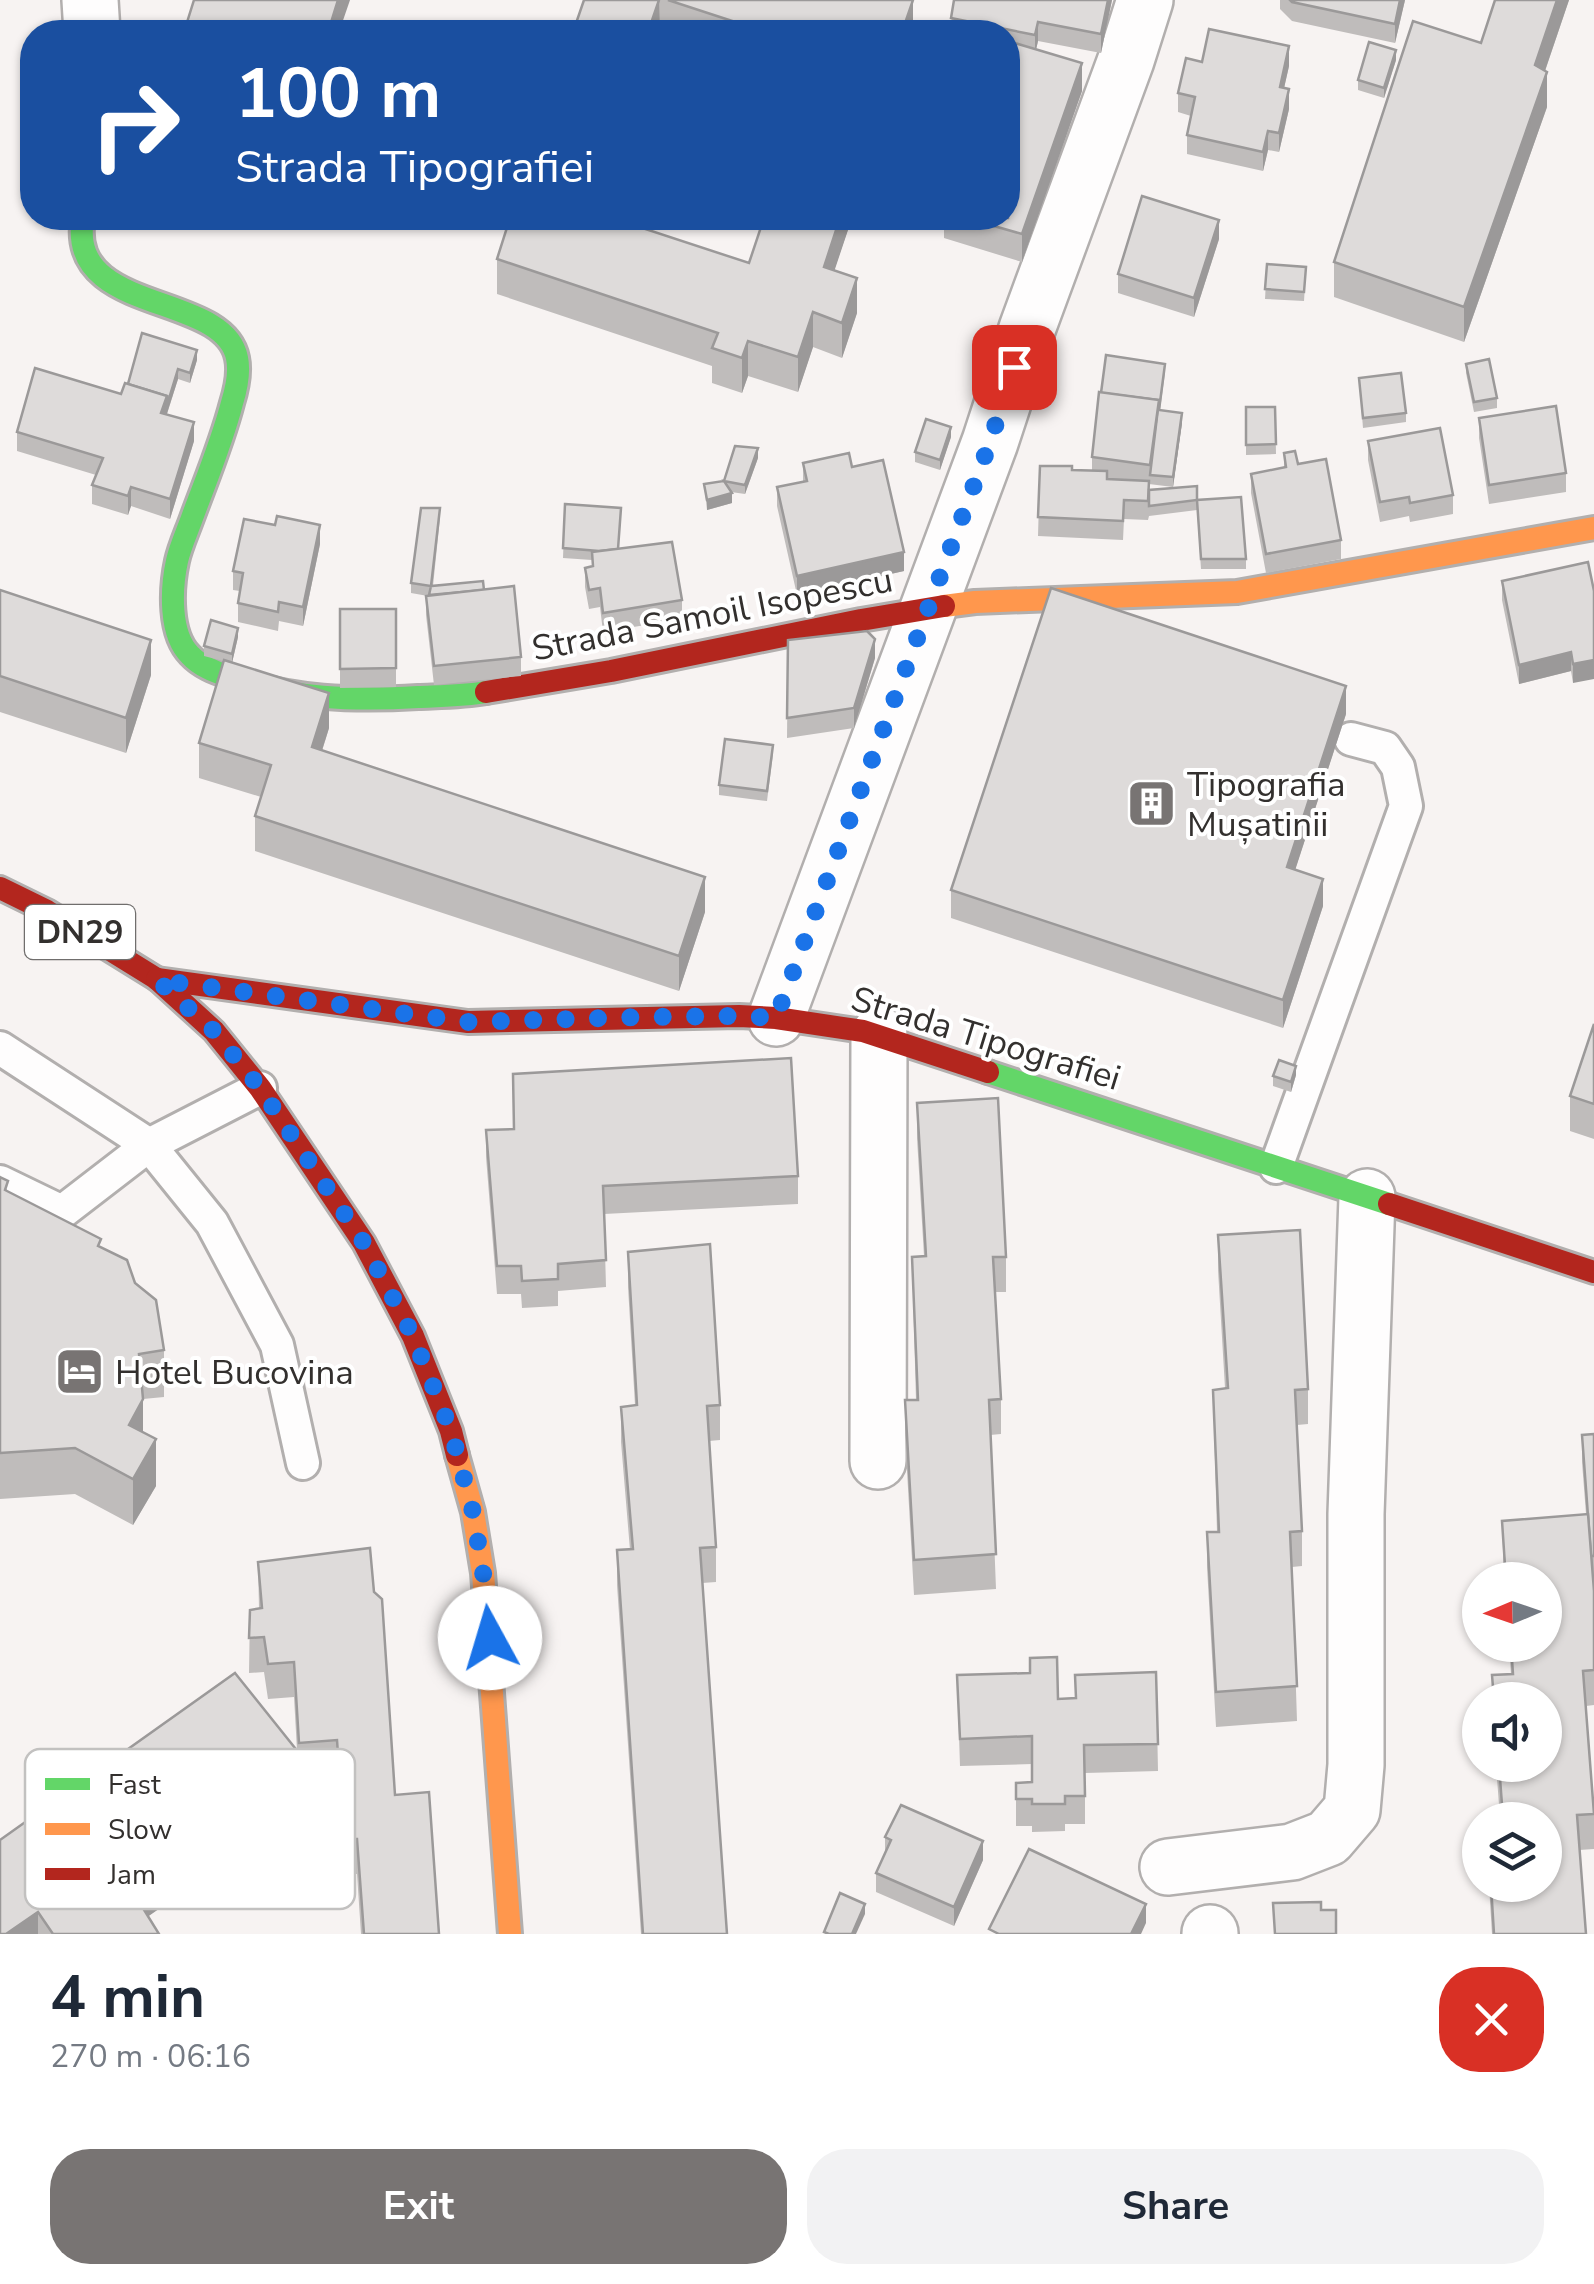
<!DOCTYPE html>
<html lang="en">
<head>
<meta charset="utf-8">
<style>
  body { margin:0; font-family:"Nunito Sans",sans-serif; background:#f2f2f3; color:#1f2937; height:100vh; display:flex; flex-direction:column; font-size:38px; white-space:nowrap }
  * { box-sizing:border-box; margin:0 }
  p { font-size:32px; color:#747a83 }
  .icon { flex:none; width:55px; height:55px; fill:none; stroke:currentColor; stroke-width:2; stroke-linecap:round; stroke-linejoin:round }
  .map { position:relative; height:1934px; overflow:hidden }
  .sheet { display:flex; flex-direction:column; background:#fff; flex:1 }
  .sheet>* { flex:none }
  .banner { position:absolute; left:20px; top:20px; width:1000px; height:210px; border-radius:40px; box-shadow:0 2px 8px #0004; background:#1a4fa0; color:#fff; overflow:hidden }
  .needle { width:65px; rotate:268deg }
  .buttons { position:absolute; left:1462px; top:1562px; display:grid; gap:20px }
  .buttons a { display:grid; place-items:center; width:100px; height:100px; border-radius:50%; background:#fff; box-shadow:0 2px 8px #0004; font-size:50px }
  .pin { position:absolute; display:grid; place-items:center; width:85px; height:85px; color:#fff; margin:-42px; border-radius:20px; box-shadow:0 5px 15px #0006 }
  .me { position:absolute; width:110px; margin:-55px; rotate:354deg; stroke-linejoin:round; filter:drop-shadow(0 0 8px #0008) }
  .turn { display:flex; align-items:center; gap:35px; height:210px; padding:0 50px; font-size:45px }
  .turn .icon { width:130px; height:130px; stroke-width:2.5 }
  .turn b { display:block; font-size:70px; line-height:85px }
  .round { display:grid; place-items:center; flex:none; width:105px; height:105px; border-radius:40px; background:#f2f2f3 }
  .headline { display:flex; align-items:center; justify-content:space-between; height:170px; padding:0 50px }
  h1 { font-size:60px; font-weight:700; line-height:75px }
  .primary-button { display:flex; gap:20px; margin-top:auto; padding:20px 50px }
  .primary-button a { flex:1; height:115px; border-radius:40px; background:#787473; color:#fff; font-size:40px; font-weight:700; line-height:115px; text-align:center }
  .primary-button a+a { background:#f2f2f3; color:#1f2937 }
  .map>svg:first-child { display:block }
</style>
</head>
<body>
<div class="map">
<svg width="1594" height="1934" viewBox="0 0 1594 1934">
  <rect width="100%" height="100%" fill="#f7f3f2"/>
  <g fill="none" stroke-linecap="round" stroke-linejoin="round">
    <defs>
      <g id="lane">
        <polyline points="0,1048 149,1145 212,1223 277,1345 303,1463"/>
        <polyline points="1276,1167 1406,806 1398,767 1385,748 1351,739"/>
        <polyline points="0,1182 62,1212 149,1145 260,1088"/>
      </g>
      <g id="street">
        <polyline points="90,0 92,32"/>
        <polyline points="776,1018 990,442 1027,329 1126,60 1145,0"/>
        <polyline points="878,1461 879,1035"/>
        <polyline points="1168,1867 1292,1852 1328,1838 1352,1810 1356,1765 1356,1514 1367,1197"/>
        <polyline points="1210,1934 1210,1933"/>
      </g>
      <g id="fast">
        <path d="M83,218C66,316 224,291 237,358C240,372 236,390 232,403C222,442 206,480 192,518C187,532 180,547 177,561C171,589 169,634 190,655C201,667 216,672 230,677C291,699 354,701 418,697C440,696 464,696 486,692"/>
        <polyline points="988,1072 1389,1204"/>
      </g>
      <g id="slow">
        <polyline points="944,606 975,602 1237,592 1594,528"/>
        <polyline points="457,1455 473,1512 483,1573 510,1934"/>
      </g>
      <g id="jam">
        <polyline points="486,692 611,671 861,620 944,606"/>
        <polyline points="0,888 47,911 157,979 214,1031 260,1088 364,1243 413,1336 451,1431 457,1455"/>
        <polyline points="157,979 468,1022 739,1016 776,1018 863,1031 988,1072"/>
        <polyline points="1389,1204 1594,1272"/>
      </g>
    </defs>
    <use href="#lane" stroke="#b2afae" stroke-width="38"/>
    <use href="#street" stroke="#b2afae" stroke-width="60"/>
    <use href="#fast" stroke="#b2afae" stroke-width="28"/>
    <use href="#slow" stroke="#b2afae" stroke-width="28"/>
    <use href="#jam" stroke="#b2afae" stroke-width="28"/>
    <use href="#lane" stroke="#fefdfd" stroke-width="32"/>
    <use href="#street" stroke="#fefdfd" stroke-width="55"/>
    <use href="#fast" stroke="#63d668" stroke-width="22"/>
    <use href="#slow" stroke="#ff974d" stroke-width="22"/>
    <use href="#jam" stroke="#b3261e" stroke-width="22"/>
  </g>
  <g fill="#bfbcbb">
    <polygon points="584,0 913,0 913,32 573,32"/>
    <polygon points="954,0 1112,0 1101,53 1038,41 1036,50 1082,91 1022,262 944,238 944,218 1008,218 1008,32 944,32 951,24"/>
    <polygon points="1280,0 1405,0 1395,43 1292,21 1280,9"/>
    <polygon points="1495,0 1569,0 1545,71 1547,107 1464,342 1334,297 1334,262 1481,43"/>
    <polygon points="1396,60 1384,98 1358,90 1358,80"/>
    <polygon points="1202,62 1289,66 1284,88 1289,109 1279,152 1268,150 1263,171 1187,154 1187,135 1191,116 1178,112 1178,93"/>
    <polygon points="852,218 834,270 857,313 842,358 813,347 798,392 748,376 742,393 712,383 712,366 497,294 497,259 749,263"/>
    <polygon points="1219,239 1194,317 1118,293 1118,274"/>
    <polygon points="1267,264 1306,267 1304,301 1265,299"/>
    <polygon points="197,360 190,383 178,379 167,414 194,441 170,519 131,506 128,515 92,504 92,485 96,475 17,451 17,432 121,394 128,384"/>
    <polygon points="1466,364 1497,398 1497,408 1474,412 1466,373"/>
    <polygon points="1165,373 1160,410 1182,423 1173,487 1149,484 1149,490 1197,500 1246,559 1246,569 1201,569 1197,510 1149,516 1148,520 1124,519 1123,540 1038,536 1040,466 1092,471 1092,457"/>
    <polygon points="1359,378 1406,413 1406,422 1363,428"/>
    <polygon points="1246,407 1275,407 1276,454 1246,455"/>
    <polygon points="1479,418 1566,473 1566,492 1489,504 1479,438"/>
    <polygon points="951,437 940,470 915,462 915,452"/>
    <polygon points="1368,441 1453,495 1453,514 1410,522 1409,516 1380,522 1368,460"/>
    <polygon points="1284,453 1298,464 1341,540 1341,559 1266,573 1251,493 1251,474 1284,467"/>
    <polygon points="758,458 745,494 731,492 732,503 707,510 704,484 724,481"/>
    <polygon points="803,463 852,467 904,571 797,595 777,506 777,487 803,482"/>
    <polygon points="565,504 621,518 618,549 682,600 682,619 603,632 600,607 589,609 585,587 585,568 592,567 592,560 563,558"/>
    <polygon points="440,518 433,586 484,590 521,657 521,676 434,685 426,615 426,596 428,596 411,593 411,583"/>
    <polygon points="320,544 303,626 279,621 278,631 238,622 238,603 240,591 233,590 233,571"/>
    <polygon points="1502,581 1594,591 1573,683 1571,671 1519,684 1502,600"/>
    <polygon points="0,590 151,675 126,753 0,712"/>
    <polygon points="340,609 396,609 396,687 340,688"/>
    <polygon points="238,637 232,663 329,728 322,751 705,912 679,991 255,851 255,816 261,797 199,778 199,743 223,661 204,656 204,646"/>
    <polygon points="788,640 875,658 854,728 787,738"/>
    <polygon points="1346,714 1295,870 1323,906 1283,1028 951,918 951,890"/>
    <polygon points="773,754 767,801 719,795 719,785"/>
    <polygon points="1594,1024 1594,1139 1570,1131 1570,1096"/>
    <polygon points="1296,1075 1291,1092 1273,1086 1273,1076"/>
    <polygon points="917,1103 1006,1257 1006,1292 995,1292 1001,1399 1001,1434 990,1435 996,1589 914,1595 905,1435 905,1400 916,1400 912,1257 924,1256 917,1138"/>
    <polygon points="486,1130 798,1176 798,1204 604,1214 606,1287 558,1291 558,1306 522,1308 521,1294 497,1294 486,1157"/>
    <polygon points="0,1177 8,1192 101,1247 135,1283 164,1350 164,1397 143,1399 143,1432 156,1486 133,1525 75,1494 0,1499"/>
    <polygon points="1218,1235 1308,1389 1308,1424 1297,1425 1302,1531 1302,1566 1292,1567 1297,1721 1216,1727 1207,1567 1207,1532 1217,1532 1213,1390 1225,1388 1218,1270"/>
    <polygon points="628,1252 720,1405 720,1440 709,1441 716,1547 716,1582 702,1583 727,1934 641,1934 617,1585 617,1550 630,1550 621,1442 621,1407 635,1405 628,1287"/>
    <polygon points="1594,1434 1594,1705 1586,1706 1594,1814 1594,1849 1579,1850 1586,1934 1492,1934 1489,1885 1545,1885 1500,1818 1496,1765 1545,1765 1511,1674 1509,1645 1545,1645 1545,1580 1504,1580 1502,1521 1586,1514 1582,1462 1582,1435"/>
    <polygon points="258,1562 374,1592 395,1795 439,1934 361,1934 357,1874 344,1874 337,1775 311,1777 311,1803 148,1916 159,1934 0,1934 297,1750 294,1697 268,1699 264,1672 249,1673 250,1610 259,1609"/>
    <polygon points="1156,1672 1158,1771 1085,1773 1085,1824 1065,1824 1065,1831 1032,1832 1032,1826 1016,1826 1016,1783 1032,1782 1032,1764 960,1766 957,1675 1058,1699 1075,1698 1075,1675"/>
    <polygon points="885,1837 983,1860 954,1926 876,1892 876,1873 885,1852"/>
  </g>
  <g fill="#9b9999">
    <polygon points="338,0 350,0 339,32 328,32"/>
    <polygon points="659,0 660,32 648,32"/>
    <polygon points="913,0 913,32 902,32"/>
    <polygon points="1108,0 1112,0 1101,53 1101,34"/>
    <polygon points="1400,0 1405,0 1395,43 1395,24"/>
    <polygon points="1557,0 1569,0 1535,100 1535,65"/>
    <polygon points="1038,22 1038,41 1035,54 1035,35"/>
    <polygon points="1289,46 1289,66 1280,106 1280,87"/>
    <polygon points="1396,50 1396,60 1384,98 1384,88"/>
    <polygon points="1082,63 1082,91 1022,262 1022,234"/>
    <polygon points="1547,72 1547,107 1464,342 1464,307"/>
    <polygon points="1289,89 1289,109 1279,152 1279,133"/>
    <polygon points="1268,131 1268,150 1263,171 1263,152"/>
    <polygon points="840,218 852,218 824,302 824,267"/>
    <polygon points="1219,220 1219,239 1194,317 1194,298"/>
    <polygon points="857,278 857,313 842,358 842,323"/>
    <polygon points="813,312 813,347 798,392 798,357"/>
    <polygon points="748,341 748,376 742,393 742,358"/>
    <polygon points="197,350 197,360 190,383 190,373"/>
    <polygon points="178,369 178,379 161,432 161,413"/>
    <polygon points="1182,413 1182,423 1173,487 1173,477"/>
    <polygon points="194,422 194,441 170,519 170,499"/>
    <polygon points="951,427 951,437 940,470 940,460"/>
    <polygon points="758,448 758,458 745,494 745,485"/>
    <polygon points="131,487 131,506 128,515 128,496"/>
    <polygon points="732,493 732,503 707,510 707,500"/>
    <polygon points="320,525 320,544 303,626 303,607"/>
    <polygon points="904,552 904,571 797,595 797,576"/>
    <polygon points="238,628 238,637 232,663 232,654"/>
    <polygon points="875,639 875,658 854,728 854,708"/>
    <polygon points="151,640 151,675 126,753 126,718"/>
    <polygon points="1571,652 1571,671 1519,684 1519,665"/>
    <polygon points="1594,660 1594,679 1573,683 1573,664"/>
    <polygon points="1346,686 1346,714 1287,895 1287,867"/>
    <polygon points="329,693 329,728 312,782 312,747"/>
    <polygon points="705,877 705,912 679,991 679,956"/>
    <polygon points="1323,879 1323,906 1283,1028 1283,1000"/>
    <polygon points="1296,1066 1296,1075 1291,1092 1291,1082"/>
    <polygon points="143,1399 143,1446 129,1425"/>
    <polygon points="156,1439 156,1486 133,1525 133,1479"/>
    <polygon points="311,1768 311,1803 133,1927 133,1892"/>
    <polygon points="983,1841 983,1860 954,1926 954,1907"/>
    <polygon points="865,1904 865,1914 856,1934 852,1934"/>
    <polygon points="1146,1904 1146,1923 1141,1934 1131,1934"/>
    <polygon points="38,1912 38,1934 6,1934"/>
  </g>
  <g fill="#dedbda" stroke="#9b9999" stroke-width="2.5">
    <polygon points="194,0 338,0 328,32 184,32"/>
    <polygon points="584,0 659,0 648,32 573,32"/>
    <polygon points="668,0 913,0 902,32 766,32"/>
    <polygon points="954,0 1108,0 1101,34 1038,22 1035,35 951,18"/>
    <polygon points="1290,0 1400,0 1395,24 1292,2"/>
    <polygon points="1495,0 1557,0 1535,65 1547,72 1464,307 1334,262 1413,21 1481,43"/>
    <polygon points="947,22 981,32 944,32"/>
    <polygon points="1209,29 1289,46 1280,87 1289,89 1279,133 1268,131 1263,152 1187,135 1195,97 1178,93 1186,58 1202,62"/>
    <polygon points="1008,41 1082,63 1022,234 966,218 1008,218"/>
    <polygon points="1369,42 1396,50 1384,88 1358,80"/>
    <polygon points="1142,196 1219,220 1194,298 1118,274"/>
    <polygon points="510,218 612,218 749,263 764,218 840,218 824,267 857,278 842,323 813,312 798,357 748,341 742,358 712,348 718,333 497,259"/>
    <polygon points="1267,264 1306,267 1304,292 1265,289"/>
    <polygon points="142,333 197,350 190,373 178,369 167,405 167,396 128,384"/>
    <polygon points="1106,355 1165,364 1159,410 1182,413 1173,477 1150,475 1159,400 1101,393"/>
    <polygon points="1489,359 1497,398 1474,402 1466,364"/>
    <polygon points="35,368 121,394 125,383 167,396 161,413 194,422 170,499 131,487 128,496 92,485 103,458 17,432"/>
    <polygon points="1401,373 1406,413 1363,418 1359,378"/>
    <polygon points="1099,392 1159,400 1150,465 1092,457"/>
    <polygon points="1556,406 1566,473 1489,485 1479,418"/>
    <polygon points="1246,407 1275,407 1276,444 1246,445"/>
    <polygon points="926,419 951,427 940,460 915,452"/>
    <polygon points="1440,428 1453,495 1410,503 1409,497 1380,502 1368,441"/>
    <polygon points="735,446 758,448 745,485 724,481 732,493 707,500 704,484 724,481"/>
    <polygon points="1295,451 1298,464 1326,459 1341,540 1266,554 1251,474 1286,467 1284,453"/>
    <polygon points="849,453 852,467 883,460 904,552 797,576 777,487 807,481 803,463"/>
    <polygon points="1040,466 1072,466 1072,470 1107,471 1107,479 1149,481 1148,501 1124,500 1123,521 1038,517"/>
    <polygon points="1197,486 1197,500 1149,506 1149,490"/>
    <polygon points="1241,497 1246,559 1201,559 1197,500"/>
    <polygon points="565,504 621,508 618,549 599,551 563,548"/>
    <polygon points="421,508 440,508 431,586 483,581 484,590 429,595 431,586 411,583"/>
    <polygon points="277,516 320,525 303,607 279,602 278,612 238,603 243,573 233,571 244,519 275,525"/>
    <polygon points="672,542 682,600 603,613 600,588 589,590 585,568 593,566 592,552"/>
    <polygon points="1588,562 1594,591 1594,660 1573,664 1571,652 1519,665 1502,581"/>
    <polygon points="514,586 521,657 434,666 426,596"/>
    <polygon points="1051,588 1346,686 1287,867 1323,879 1283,1000 951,890"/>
    <polygon points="0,590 151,640 126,718 0,676"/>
    <polygon points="340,609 396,609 396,668 340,669"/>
    <polygon points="211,620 238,628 232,654 204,646"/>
    <polygon points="867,631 875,639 854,708 787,718 788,640"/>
    <polygon points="224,660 329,693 312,747 705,877 679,956 255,816 271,765 199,743"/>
    <polygon points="725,739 773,745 767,791 719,785"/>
    <polygon points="1594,1024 1594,1104 1570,1096"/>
    <polygon points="791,1058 798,1176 603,1186 606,1260 558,1264 558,1279 522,1281 521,1266 497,1266 486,1130 514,1129 513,1074"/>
    <polygon points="1279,1060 1296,1066 1291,1082 1273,1076"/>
    <polygon points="998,1098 1006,1257 993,1257 1001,1399 989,1400 996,1554 914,1560 905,1400 918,1400 912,1257 926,1256 917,1103"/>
    <polygon points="0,1177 8,1181 5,1190 101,1239 98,1246 127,1260 135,1283 156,1300 164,1350 139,1354 143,1399 129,1425 156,1439 133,1479 75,1448 0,1453"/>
    <polygon points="1300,1230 1308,1389 1295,1390 1302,1531 1290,1532 1297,1686 1216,1692 1207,1532 1219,1532 1213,1390 1228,1388 1218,1235"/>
    <polygon points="710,1244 720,1405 707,1406 716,1547 700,1548 727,1934 643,1934 617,1550 633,1549 621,1407 637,1405 628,1252"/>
    <polygon points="1594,1434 1594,1556 1591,1556 1582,1435"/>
    <polygon points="1588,1514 1594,1591 1594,1670 1583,1671 1594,1814 1577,1815 1586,1934 1494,1934 1491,1885 1545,1885 1545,1820 1487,1820 1503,1818 1499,1765 1545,1765 1545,1700 1494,1700 1492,1675 1513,1674 1511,1645 1545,1645 1545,1580 1506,1580 1502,1521"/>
    <polygon points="370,1548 374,1592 382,1599 395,1795 429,1792 439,1934 364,1934 357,1839 344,1839 337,1740 299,1743 294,1662 268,1664 264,1637 249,1638 250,1610 262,1608 258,1562"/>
    <polygon points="1057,1657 1058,1699 1076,1698 1075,1675 1156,1672 1158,1744 1084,1745 1085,1796 1065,1796 1065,1804 1032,1804 1032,1799 1016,1799 1016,1783 1032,1782 1032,1736 960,1739 957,1675 1030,1673 1030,1658"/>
    <polygon points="235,1673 311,1768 133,1892 159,1934 53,1934 38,1912 6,1934 0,1934 0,1840"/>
    <polygon points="901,1805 983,1841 954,1907 876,1873 891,1840 885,1837"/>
    <polygon points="1029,1849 1146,1904 1131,1934 999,1934 989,1929"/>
    <polygon points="840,1893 865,1904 852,1934 829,1934 824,1932"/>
    <polygon points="1321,1902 1321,1910 1336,1910 1336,1934 1275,1934 1273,1903"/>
  </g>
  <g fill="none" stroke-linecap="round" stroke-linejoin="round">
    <polyline stroke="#1a73e8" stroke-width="18" stroke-dasharray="0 32.4" points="490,1638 483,1572 473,1512 451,1431 413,1336 364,1243 260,1088 214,1031 157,980 468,1022 641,1017 739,1016 776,1018 990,442 1014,367"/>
  </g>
  <defs>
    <symbol id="building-square" viewBox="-11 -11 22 22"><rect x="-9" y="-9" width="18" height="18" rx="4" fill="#787473" stroke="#fff"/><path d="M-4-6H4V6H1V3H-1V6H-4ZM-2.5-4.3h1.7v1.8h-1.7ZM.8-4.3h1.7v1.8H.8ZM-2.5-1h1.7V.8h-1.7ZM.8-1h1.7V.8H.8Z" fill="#fff"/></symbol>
    <symbol id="hotel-square" viewBox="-11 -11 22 22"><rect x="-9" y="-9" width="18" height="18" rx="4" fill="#787473" stroke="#fff"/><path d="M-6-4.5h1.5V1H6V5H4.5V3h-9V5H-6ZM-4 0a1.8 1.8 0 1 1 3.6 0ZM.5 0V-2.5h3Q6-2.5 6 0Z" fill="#fff"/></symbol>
  </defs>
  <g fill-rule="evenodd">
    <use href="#building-square" x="1124" y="776" width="55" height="55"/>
    <use href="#hotel-square" x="52" y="1344" width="55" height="55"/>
  </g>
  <g text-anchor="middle" stroke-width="8" stroke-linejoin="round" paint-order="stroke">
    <rect fill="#fff" stroke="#706e6d" stroke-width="2.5" x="25" y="905" width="110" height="54" rx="8"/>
    <g font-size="32" font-weight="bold" fill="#33302e">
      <text x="80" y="943">DN29</text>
    </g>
    <g font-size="35" fill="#33302e" stroke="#fff">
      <text transform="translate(712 614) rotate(-11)" y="12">Strada Samoil Isopescu</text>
      <text transform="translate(986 1038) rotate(17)" y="12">Strada Tipografiei</text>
    </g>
    <g font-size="35" fill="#33302e" stroke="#fff" text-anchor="start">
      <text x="1187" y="796">Tipografia<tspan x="1187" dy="40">Mușatinii</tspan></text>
      <text x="115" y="1384">Hotel Bucovina</text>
    </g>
  </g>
  <rect x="25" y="1749" width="330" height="160" rx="15" fill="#fff" stroke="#c2c1c0" stroke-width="2.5"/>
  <rect x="45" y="1778" width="45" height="12" fill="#63d668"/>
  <rect x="45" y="1823" width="45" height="12" fill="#ff974d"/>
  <rect x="45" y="1868" width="45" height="12" fill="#b3261e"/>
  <g font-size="28" fill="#33302e">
    <text x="108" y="1794">Fast</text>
    <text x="108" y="1839">Slow</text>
    <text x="108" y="1884">Jam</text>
  </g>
</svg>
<div class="buttons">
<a><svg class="needle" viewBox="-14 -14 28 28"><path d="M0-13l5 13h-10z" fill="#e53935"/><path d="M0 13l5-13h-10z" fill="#747a83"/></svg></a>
<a><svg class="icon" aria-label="sound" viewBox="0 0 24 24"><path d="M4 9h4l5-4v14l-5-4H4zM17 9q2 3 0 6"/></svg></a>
<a><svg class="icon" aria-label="layers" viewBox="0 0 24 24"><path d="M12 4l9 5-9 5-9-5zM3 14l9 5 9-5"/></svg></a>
</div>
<div class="pin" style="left:1014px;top:367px;background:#d93025"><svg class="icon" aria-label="arrive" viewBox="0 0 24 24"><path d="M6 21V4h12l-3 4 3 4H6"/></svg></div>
<svg class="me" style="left:490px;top:1638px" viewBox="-20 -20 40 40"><circle r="19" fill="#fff"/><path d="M0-13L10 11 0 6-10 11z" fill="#1a73e8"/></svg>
<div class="banner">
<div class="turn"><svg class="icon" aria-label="right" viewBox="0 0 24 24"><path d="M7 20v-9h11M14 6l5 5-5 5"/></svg><div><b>100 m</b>Strada Tipografiei</div></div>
</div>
</div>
<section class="sheet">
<div class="headline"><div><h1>4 min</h1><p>270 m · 06:16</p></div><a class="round" style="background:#d93025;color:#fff"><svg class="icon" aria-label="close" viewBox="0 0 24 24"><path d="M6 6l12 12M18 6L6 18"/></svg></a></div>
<div class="primary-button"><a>Exit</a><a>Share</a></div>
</section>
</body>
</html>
